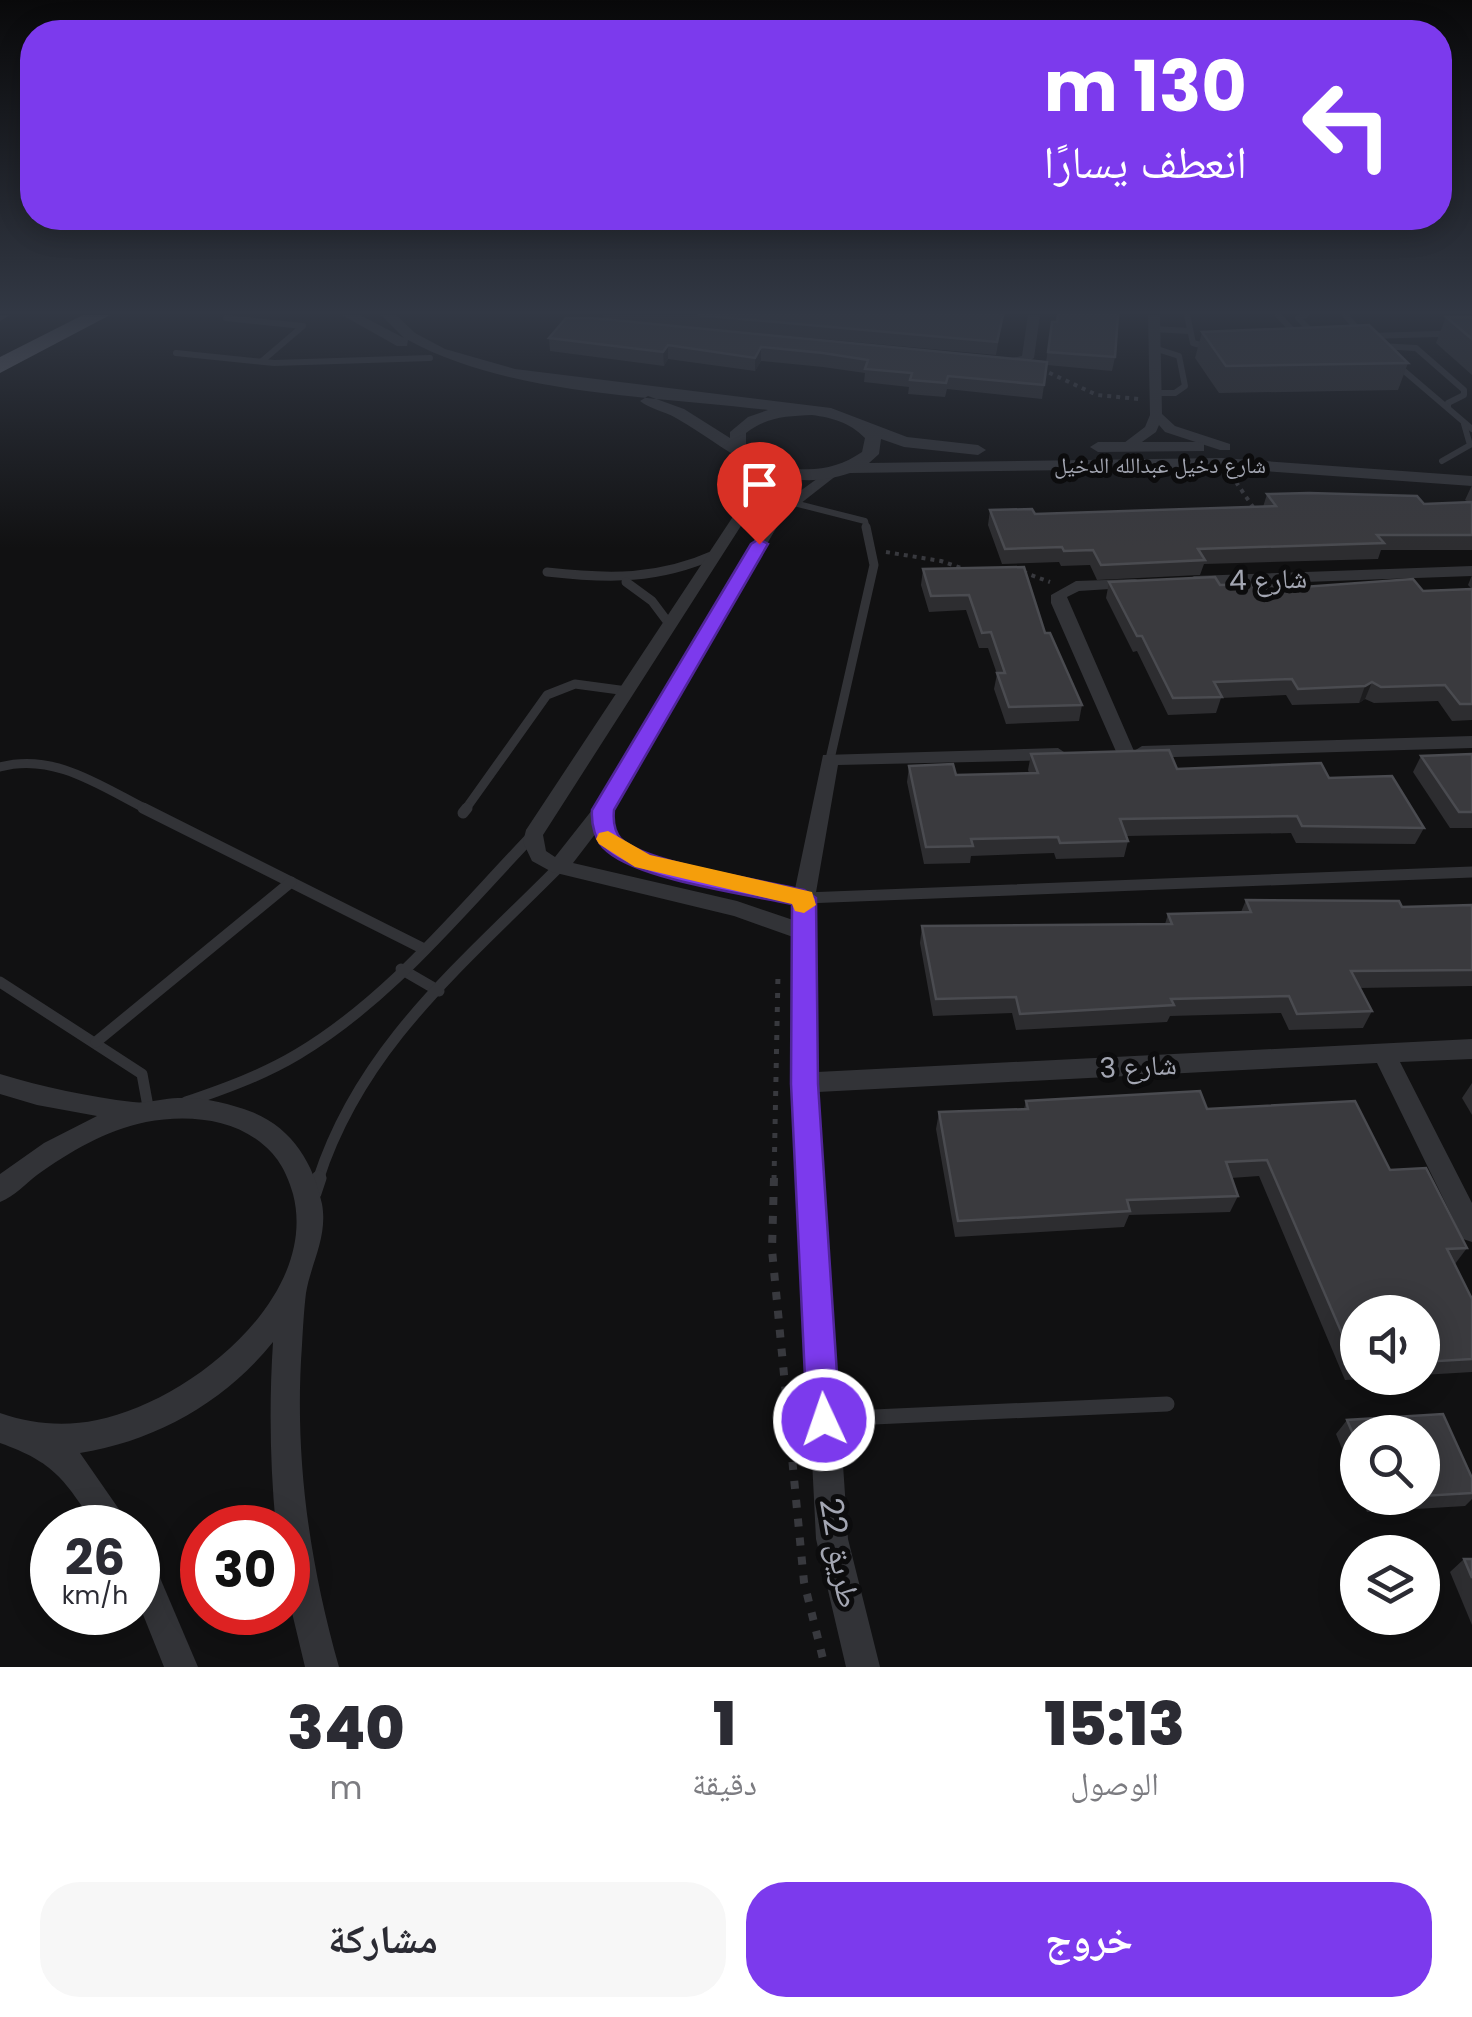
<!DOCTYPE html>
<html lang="ar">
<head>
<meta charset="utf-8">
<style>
  body { margin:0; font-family:Poppins,"Noto Naskh Arabic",sans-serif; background:#f7f7f7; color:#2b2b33; direction:rtl; height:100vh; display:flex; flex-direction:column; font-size:38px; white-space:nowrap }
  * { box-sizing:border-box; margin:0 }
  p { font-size:32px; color:#7c7c81 }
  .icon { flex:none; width:55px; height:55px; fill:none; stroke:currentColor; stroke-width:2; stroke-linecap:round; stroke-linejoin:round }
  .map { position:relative; height:1667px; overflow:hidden; direction:ltr }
  .sheet { display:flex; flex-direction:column; background:#fff; flex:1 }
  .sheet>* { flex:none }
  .hud { position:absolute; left:20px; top:20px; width:1432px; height:210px; border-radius:40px; box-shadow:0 5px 25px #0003; direction:rtl; background:#7c3aed; color:#fff; overflow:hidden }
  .controls { position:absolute; left:1340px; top:1295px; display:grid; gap:20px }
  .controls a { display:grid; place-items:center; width:100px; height:100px; border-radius:50%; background:#fff; box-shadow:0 5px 25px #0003; font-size:50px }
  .speed { position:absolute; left:30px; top:1505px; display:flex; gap:20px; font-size:50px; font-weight:700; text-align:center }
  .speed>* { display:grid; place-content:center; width:130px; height:130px; border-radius:50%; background:#fff; box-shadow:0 5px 25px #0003; line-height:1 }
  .speed small { font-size:25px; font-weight:400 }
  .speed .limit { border:15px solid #d22; background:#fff; color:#111 }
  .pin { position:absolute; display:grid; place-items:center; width:85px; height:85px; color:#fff; margin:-102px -42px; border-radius:50% 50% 50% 0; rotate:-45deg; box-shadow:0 0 10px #0007 }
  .pin .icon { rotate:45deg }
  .me { position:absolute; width:110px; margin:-55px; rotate:357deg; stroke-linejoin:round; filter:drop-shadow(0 0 8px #0008) }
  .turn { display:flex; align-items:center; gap:35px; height:210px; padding:0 40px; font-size:45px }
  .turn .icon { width:130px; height:130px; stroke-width:2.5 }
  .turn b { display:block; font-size:70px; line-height:85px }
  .eta { display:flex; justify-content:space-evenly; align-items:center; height:170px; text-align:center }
  .eta b { font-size:60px; font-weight:800; line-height:70px }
  .button { display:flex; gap:20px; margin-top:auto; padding:20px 40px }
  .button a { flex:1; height:115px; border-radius:40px; background:#7c3aed; color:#fff; font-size:40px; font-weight:800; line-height:115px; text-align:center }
  .button a+a { background:#f7f7f7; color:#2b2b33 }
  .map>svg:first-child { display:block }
</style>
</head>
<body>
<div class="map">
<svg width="1472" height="1667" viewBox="0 0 1472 1667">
  <rect width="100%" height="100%" fill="#111112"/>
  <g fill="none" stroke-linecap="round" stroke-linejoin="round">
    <g stroke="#38393e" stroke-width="4" stroke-dasharray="4 5" stroke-linecap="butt">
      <polyline points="1041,369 1097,395 1139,399"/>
      <polyline points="1236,482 1255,510"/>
      <polyline points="886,552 941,561 967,570"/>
      <polyline points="1023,572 1050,582"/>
    </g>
    <polyline stroke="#38393e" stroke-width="5" stroke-dasharray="5 9" stroke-linecap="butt" points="774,1180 778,974"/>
    <polyline stroke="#38393e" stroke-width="8" stroke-dasharray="8 11" stroke-linecap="butt" points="774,1178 772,1250 804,1582 825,1667"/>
    <g stroke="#323337" stroke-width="6">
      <polyline points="1187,315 1193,343 1212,348"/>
      <polyline points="1278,315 1298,336"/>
      <polyline points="1306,315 1298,318 1316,336"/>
      <polyline points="1345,315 1361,333"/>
      <polyline points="226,318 303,326 262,361"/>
      <polyline points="1154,329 1189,331"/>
      <polyline points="1368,336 1472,333"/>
      <polyline points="1379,346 1416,348 1464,390 1464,395 1448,403 1448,408"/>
      <polyline points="1154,348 1179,356 1185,386 1175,393 1155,393"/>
      <polyline points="176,353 274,363 430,358"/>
      <polyline points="1396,364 1472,429"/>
      <polyline points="1442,461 1470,445 1464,424"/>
      <polyline points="790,502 865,521 867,529"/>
    </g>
    <g stroke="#323337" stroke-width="9">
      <path d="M547,572C609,579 658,580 716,554"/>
      <polyline points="626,582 652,601 670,625"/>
      <polyline points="830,759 874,565 866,527"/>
      <path d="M0,767C54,752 102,787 148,810"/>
      <polyline points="465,810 547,695 575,684 627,691"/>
    </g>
    <g stroke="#323337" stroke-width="11">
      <polyline points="143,808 422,948"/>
      <polyline points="463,813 467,808"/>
      <polyline points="805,898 1472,872"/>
      <polyline points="401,969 439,991"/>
      <polyline points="0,982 142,1074 149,1112"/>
      <polyline points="96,1042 291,882"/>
      <path d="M186,1102C224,1089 263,1075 298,1054C390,999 459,912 532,836"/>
      <path d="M318,1180C361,1046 463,964 559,867"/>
    </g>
    <g stroke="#323337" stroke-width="15">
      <polyline points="314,1193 319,1178"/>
      <polyline points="829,1419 1167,1404"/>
    </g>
    <g fill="#323337" fill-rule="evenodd">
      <polygon points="1028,315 1040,315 1034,358 1019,367 997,367 997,361 1022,356"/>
      <polygon points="1148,315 1160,315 1162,414 1175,426 1230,444 1230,450 1220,450 1165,432 1159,425 1156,432 1132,449 1120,446 1145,427 1150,415"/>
      <path d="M744,457L756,460L755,490L746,518L543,835L546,851L555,857L596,805L771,512L832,468L837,469V475L782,518L613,809L616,834C665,872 735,880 795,889L823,755L1058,748L1067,754L1058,760L838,765L815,898L817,1072L1472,1039V1059L1400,1062L1472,1203V1242L1463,1239L1377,1063L818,1092L848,1539L880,1667H846L816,1539L793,1083V937L734,916L552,872L532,861L523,842L526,830L732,518L741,490ZM596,833C609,875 752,897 793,904V920L737,901L573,863Z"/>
      <polygon points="1472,566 1472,576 1194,586 1186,581 1194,576"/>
      <polygon points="1135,579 1141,581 1141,587 1079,591 1067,597 1134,751 1142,746 1472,736 1472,748 1142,758 1134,753 1125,758 1118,756 1051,603 1051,595 1076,581"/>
      <path d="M0,1074C43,1087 89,1097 133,1102C147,1104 163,1098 178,1098C203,1097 229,1103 252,1112C293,1129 313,1163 322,1204C328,1237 311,1263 306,1293C304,1309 303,1328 302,1345C294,1455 309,1561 339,1667H305L288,1596V1528H276C270,1465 269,1405 273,1342C225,1402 155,1441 80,1453L132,1528H97C64,1480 56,1463 0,1443V1413C32,1424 64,1427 97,1420C188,1402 320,1298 293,1194C286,1170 277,1154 256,1139C225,1117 182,1115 146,1122C106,1130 69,1152 37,1175C25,1184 15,1196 0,1202V1174L44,1143L97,1116L37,1105L0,1094Z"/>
      <polygon points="138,1547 149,1552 198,1667 164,1667 138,1602"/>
    </g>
    <g fill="#323337" fill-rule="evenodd">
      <path d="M342,315H360L404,338L381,315H396L415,333L445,349L515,369L831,408L907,437L978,445L986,450L978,455L904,447L881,439L879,454L869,463L1222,458L1472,476V486L1222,468L850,473C775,498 735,452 676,418C664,411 650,409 640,401L648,396L684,409L730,438V432L748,417L768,410C654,396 508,395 408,340L407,346H397ZM812,415C833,418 849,422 865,438L862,452C826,477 782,474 746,449V433C766,417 787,416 812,415Z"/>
      <polygon points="1198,442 1204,443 1204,451 1098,452 1090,447 1098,442"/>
    </g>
    <polygon fill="#404147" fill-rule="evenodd" points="0,315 10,315 0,321"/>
    <polygon fill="#5f6068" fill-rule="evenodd" points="83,315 110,315 0,373 0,357"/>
  </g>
  <g fill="#2d2d30">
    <polygon points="602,315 1003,315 996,355 691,327 1046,362 1052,322 1115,357 1112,371 1047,365 1042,399 947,389 945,397 908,394 909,387 864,382 865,373 823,367 761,361 755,371 668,359 664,366 550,351 549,338 603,319"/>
    <polygon points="1446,317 1472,317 1472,375 1436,343"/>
    <polygon points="1202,332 1408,363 1398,390 1219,393 1195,358"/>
    <polygon points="1472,485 1472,550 1381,550 1378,559 1204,564 1200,575 1097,580 1090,565 1061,566 1059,562 1002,564 988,525 990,510 1035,514 1263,507 1267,494 1424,504 1468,502 1465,500"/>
    <polygon points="923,569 1045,633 1082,705 1079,721 1006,724 994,689 997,674 988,648 979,648 966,610 929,612 921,585"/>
    <polygon points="1472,575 1472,720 1452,721 1438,701 1374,703 1365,699 1359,703 1292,705 1286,695 1221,698 1216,713 1168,715 1137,651 1133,652 1106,598 1109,582 1423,591 1472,589 1468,585"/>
    <polygon points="1031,754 1177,769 1329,778 1424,828 1415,844 1296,843 1291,833 1127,836 1128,841 1124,857 1056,859 1054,853 971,856 970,863 924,864 907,782 909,766 956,775 1029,773 1028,770"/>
    <polygon points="1472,754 1472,828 1450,828 1413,772 1421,756"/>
    <polygon points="1246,900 1402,907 1472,905 1472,986 1360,988 1372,1011 1363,1028 1289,1030 1281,1013 1170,1016 1167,1022 1016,1030 1012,1013 933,1016 920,943 922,926 1165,924 1168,914 1241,912"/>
    <polygon points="1472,1083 1472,1115 1462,1098"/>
    <polygon points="1026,1101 1207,1109 1390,1170 1467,1248 1455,1264 1472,1299 1472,1372 1422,1375 1422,1312 1358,1312 1358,1378 1389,1378 1345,1380 1259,1176 1231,1178 1238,1196 1230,1212 1129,1215 1124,1227 955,1237 936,1129 939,1112 1024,1109"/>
    <polygon points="1443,1414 1472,1478 1472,1499 1465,1506 1367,1512 1361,1498 1422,1498 1422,1432 1358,1432 1358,1488 1336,1434 1347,1420"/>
    <polygon points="1464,1559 1472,1559 1472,1625 1450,1572"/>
  </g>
  <g fill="#1c1c1e">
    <polygon points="668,345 668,359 664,366 663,352"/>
    <polygon points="761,347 761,361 755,371 755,358"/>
    <polygon points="1372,682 1365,699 1359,703 1365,686"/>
  </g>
  <g fill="#3a3a3e" stroke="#4a4b50" stroke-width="2.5">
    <polygon points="697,315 1003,315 997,342"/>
    <polygon points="1058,315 1118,315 1115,357 1048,352 1052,322 1057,322"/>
    <polygon points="1446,317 1472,317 1472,339"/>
    <polygon points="566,318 592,318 1047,362 1044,385 948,376 946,383 910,380 912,373 865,369 868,360 823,353 761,347 755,358 668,345 663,352 549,338"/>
    <polygon points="1369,325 1408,363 1226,366 1202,332"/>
    <polygon points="1309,493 1417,496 1424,504 1472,502 1472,535 1377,535 1384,543 1198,549 1205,560 1101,565 1093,550 1064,551 1062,547 1005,549 990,510 1032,509 1035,514 1276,506 1267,494"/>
    <polygon points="1024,567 1045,633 1050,633 1082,705 1009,707 997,673 1005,673 991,632 982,633 969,595 931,596 923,569"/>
    <polygon points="1215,577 1220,585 1285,583 1289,588 1413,579 1423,591 1472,589 1472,704 1460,704 1445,685 1381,687 1372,682 1365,686 1298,689 1292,679 1214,682 1222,697 1173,698 1142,636 1137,636 1109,582"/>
    <polygon points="1169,750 1177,769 1321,763 1329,778 1392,776 1424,828 1302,826 1297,816 1120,819 1128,841 1060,843 1058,837 971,839 973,846 926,847 909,766 953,764 956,775 1038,773 1031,754"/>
    <polygon points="1472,754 1472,812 1459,812 1421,756"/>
    <polygon points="1246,900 1399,901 1402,907 1472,905 1472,970 1351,971 1372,1011 1297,1014 1289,996 1171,999 1174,1005 1020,1014 1016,997 936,999 922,926 1172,924 1168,914 1251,912"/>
    <polygon points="1200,1091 1207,1109 1355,1101 1390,1170 1426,1168 1467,1248 1447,1249 1472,1299 1472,1359 1422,1362 1422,1312 1358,1312 1358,1365 1356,1366 1267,1160 1226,1162 1238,1196 1127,1200 1130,1211 958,1221 939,1112 1028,1109 1026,1101"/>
    <polygon points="1443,1414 1472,1478 1472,1493 1422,1496 1422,1432 1358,1432 1358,1446 1347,1420"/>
    <polygon points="1464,1559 1472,1559 1472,1578"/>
  </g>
  <linearGradient id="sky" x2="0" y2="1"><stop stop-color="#09090a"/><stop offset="0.57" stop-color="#323844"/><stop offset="1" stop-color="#323844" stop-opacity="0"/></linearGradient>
  <rect width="1472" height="548" fill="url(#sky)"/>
  <path fill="#7c3aed" stroke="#51269a" stroke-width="2.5" d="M759,539L768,544L614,810C613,820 614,831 621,839C645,863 766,881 804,890L816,898L818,1084L840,1420L836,1432L824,1436L811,1432L807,1420L791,1084L792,904C745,894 641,880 607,851C595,842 591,824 592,810L751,544Z"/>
  <polygon fill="#f59e0b" points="608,831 650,855 812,892 816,905 804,913 795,911 792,904 635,867 599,844 596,839 599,833"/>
  <g text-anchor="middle" stroke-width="10" stroke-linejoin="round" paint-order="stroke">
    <g font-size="22" fill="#a3a6b2" stroke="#0c0c0d">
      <text x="1160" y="473">شارع دخيل عبدالله الدخيل</text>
    </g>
    <g font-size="28" fill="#a3a6b2" stroke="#0c0c0d">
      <text transform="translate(1268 579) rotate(-2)" y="10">شارع 4</text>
      <text transform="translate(1138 1066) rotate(-3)" y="10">شارع 3</text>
    </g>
    <g font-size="32" fill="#a3a6b2" stroke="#0c0c0d">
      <text transform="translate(840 1553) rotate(80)" y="11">طريق 22</text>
    </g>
  </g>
</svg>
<div class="controls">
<a><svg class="icon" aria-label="sound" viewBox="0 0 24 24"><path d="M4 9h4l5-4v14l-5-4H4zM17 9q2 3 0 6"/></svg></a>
<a><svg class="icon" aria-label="search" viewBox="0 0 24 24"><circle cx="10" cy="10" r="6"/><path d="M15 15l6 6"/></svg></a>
<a><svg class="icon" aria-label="layers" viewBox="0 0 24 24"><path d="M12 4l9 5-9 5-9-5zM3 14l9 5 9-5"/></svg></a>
</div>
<div class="speed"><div>26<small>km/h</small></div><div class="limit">30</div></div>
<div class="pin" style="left:759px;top:544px;background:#d93025"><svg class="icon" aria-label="arrive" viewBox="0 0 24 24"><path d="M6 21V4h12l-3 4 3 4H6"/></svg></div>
<svg class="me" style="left:824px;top:1420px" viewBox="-20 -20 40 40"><circle r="17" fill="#7c3aed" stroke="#fff" stroke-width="3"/><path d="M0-11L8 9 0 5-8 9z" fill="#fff"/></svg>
<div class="hud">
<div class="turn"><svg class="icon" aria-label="left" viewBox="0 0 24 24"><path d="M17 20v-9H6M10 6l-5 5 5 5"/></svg><div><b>130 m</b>انعطف يسارًا</div></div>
</div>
</div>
<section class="sheet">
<div class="eta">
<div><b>15:13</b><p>الوصول</p></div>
<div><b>1</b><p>دقيقة</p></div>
<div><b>340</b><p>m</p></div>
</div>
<div class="button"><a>خروج</a><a>مشاركة</a></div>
</section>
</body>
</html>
